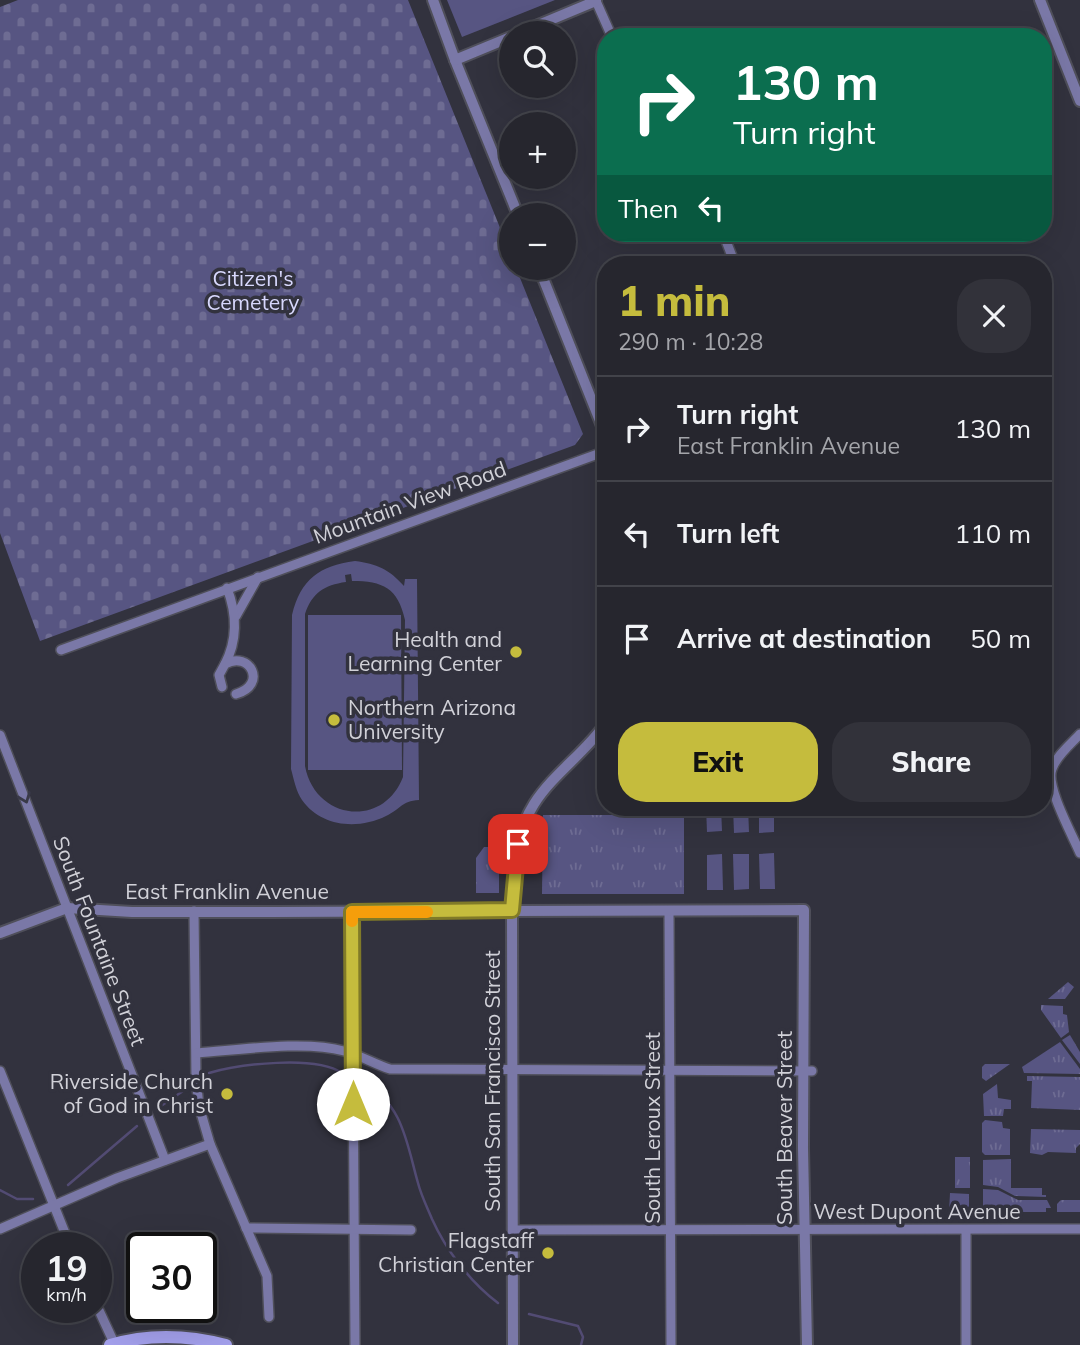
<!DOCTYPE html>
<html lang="en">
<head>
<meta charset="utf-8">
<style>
  body { margin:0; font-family:Mulish,sans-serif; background:#32323a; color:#f1f3f6; height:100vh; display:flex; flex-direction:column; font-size:26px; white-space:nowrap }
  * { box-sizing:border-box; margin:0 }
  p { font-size:23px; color:#a4a5aa }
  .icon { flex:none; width:38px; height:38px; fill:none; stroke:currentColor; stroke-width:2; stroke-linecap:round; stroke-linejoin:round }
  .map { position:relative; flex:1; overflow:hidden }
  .sheet { position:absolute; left:597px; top:256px; width:455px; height:560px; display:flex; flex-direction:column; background:#26262e; border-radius:28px; box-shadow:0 7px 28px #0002,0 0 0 2px #42434a }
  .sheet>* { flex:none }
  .banner { position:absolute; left:597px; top:28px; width:455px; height:214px; border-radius:28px; box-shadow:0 7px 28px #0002,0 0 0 2px #42434a; background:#0b6e4f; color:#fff; overflow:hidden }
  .buttons { position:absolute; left:499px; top:21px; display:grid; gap:14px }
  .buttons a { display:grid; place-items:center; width:77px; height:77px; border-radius:50%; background:#26262e; box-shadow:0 7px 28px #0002,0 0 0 2px #42434a; font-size:35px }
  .speed { position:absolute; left:21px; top:1232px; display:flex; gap:14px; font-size:35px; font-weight:700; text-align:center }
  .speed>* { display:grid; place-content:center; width:91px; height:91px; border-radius:50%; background:#26262e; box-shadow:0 7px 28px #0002,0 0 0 2px #42434a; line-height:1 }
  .speed small { font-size:18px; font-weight:400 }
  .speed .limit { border:4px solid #111; border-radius:10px; background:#fff; color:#111 }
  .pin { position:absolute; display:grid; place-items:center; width:60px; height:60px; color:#fff; margin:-30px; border-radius:14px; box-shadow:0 4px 10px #0006 }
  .me { position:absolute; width:77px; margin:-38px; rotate:0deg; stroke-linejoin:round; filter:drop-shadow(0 0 5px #0008) }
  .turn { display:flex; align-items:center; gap:24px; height:147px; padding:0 21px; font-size:32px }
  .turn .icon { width:91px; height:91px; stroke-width:2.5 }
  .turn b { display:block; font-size:49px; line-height:60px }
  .then { display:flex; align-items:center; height:66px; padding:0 21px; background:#0003; gap:14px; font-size:26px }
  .round { display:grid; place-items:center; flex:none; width:74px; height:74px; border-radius:28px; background:#32323a }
  .headline { display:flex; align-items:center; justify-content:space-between; height:119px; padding:0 21px }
  h1 { font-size:42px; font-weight:800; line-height:52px; color:#c5bc3d }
  .action { display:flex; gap:14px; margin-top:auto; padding:14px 21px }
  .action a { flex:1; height:80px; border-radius:28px; background:#c5bc3d; color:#111; font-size:28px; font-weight:800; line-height:80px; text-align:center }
  .action a+a { background:#32323a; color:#f1f3f6 }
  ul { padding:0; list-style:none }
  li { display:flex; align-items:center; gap:21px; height:105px; padding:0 21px; border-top:2px solid #42434a }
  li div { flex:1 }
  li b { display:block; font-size:26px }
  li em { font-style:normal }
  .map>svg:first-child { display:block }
</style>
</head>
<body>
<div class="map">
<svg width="1080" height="1345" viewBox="0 0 1080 1345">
  <defs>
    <pattern id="grass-tufts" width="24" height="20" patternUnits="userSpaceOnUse" patternTransform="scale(1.75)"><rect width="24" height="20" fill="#575582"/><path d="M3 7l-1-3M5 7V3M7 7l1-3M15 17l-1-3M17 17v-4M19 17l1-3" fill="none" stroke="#6e6c93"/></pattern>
    <pattern id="cemetery-stones" width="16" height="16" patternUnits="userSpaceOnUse" patternTransform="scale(1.75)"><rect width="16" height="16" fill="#575582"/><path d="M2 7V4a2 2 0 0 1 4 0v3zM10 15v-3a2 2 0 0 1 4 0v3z" fill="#6e6c93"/></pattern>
  </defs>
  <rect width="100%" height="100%" fill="#32323e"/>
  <g fill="url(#grass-tufts)">
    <polygon points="543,815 684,815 684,894 542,894"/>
    <polygon points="484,847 490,847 495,863 499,862 499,893 476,893 476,858"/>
    <polygon points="1068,982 1074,987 1065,999 1048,999"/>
    <polygon points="1041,1005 1063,1006 1063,1014 1067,1015 1069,1032 1061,1038 1041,1010"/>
    <polygon points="1070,1035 1080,1052 1080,1064 1062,1040"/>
    <polygon points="1060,1042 1080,1069 1080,1074 1024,1073 1022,1067"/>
    <polygon points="985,1064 1010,1064 986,1081 982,1078 982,1067"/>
    <polygon points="1027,1076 1080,1077 1080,1110 1031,1108 1032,1081 1027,1081"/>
    <polygon points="997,1084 998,1098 1011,1100 1011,1109 1004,1109 1003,1116 984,1116 983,1094"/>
    <polygon points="985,1120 1002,1122 1003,1128 1010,1129 1010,1155 985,1155 982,1152 982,1123"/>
    <polygon points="1031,1129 1080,1130 1080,1144 1076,1148 1076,1153 1048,1152 1042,1155 1030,1153"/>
    <rect x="955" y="1157" width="15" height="31"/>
    <polygon points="1011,1159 1011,1188 1042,1188 1042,1195 1046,1195 1046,1197 1015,1196 998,1187 983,1185 983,1160"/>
    <polygon points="983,1189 998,1190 1018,1200 1047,1200 1051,1208 1046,1208 1046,1212 983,1212"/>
    <polygon points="950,1193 969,1194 969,1213 949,1213"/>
    <polygon points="1061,1200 1080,1200 1080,1212 1057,1212 1057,1204"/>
  </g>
  <polygon fill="url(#cemetery-stones)" points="18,0 408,0 511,255 511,268 516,268 583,434 575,445 40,641 0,533 0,7"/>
  <g fill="#575582" fill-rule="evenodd">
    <polygon points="447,0 555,0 462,37"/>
    <path d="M355,561C377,564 389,569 404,586L405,579H417L419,800C401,801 401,809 386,816C358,830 321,827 302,800C296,791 294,780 291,769L292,615C301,579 319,566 355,561ZM351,574L352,581C383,581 398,588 405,620L403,777C383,829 315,820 305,766V614C312,593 324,585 346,582L345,575Z"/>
    <polygon points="308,615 401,615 402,770 308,770"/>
    <polygon points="706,807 721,807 722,831 707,832"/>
    <polygon points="733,807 748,807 749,832 734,833"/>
    <polygon points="759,807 774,807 774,832 759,833"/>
    <polygon points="774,853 775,889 760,889 759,854"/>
    <polygon points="722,854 723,890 707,890 707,855"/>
    <polygon points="733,854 749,854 749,889 734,890"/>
  </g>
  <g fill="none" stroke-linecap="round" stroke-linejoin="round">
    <g stroke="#524b73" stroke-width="2.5">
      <path d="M209,1073C240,1064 315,1055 342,1073"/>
      <path d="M363,1084C403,1102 407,1145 418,1183C421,1195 427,1207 432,1219C446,1250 470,1282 498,1303"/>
      <polyline points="161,1106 183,1091"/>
      <polyline points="68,1185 137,1126"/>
      <polyline points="0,1190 17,1199 33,1199"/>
      <polyline points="529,1314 578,1326 583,1337 581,1345"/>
    </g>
    <defs>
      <g id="minor">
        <polyline points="596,1 612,37"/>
        <polyline points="723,233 735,264"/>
        <polyline points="236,616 258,577"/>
        <polyline points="61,650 606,451"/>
        <path d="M225,664C238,639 237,614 227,588"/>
        <path d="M222,687L219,675L225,664C250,650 268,685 236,694"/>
        <path d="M1080,734C1071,744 1056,756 1052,769C1045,786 1073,836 1080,853"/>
        <polyline points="0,735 165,1160"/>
        <polyline points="194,911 196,1078 199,1106 210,1144 267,1276 269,1317"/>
        <polyline points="669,911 671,1345"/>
        <polyline points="352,912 355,1345"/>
        <path d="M197,1053C239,1050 305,1040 344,1051C360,1055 374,1064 390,1069L812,1071"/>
        <polyline points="0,1071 71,1248"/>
        <polyline points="246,1228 411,1230"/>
        <polyline points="0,1229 117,1178 210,1144"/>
        <polyline points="513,1230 1080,1229"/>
        <polyline points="966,1230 966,1345"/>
        <polyline points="96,1304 115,1345"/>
      </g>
      <g id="tertiary">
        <polyline points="433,0 455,60 518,215"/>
        <polyline points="1040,0 1080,101"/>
        <polyline points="519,33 596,1"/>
        <polyline points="455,60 511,37"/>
        <polyline points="539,268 606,436"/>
        <polyline points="0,933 67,908 132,912 275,912 804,910 803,1148 807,1345"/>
        <path d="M513,1345L512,910C515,875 514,835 534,804C553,774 585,753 606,723"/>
      </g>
      <path id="secondary" d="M110,1345C147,1334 188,1335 226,1345"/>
    </defs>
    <use href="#minor" stroke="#4f4f5a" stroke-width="12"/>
    <use href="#tertiary" stroke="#4f4f5a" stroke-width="14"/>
    <use href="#secondary" stroke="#4f4f5a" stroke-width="16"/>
    <use href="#minor" stroke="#7a78a7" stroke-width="9"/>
    <use href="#tertiary" stroke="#7a78a7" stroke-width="10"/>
    <use href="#secondary" stroke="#a19ee9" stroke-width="12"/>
  </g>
  <defs><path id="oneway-chevron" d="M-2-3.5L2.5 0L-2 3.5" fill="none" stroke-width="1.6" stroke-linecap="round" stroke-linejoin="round" transform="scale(1.75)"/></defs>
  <use stroke="#393948" href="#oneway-chevron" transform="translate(25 798) rotate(69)"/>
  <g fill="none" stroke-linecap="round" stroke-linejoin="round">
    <defs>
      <polyline id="route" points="353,1104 352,912 512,910 518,844"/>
    </defs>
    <use href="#route" stroke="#807a28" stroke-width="18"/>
    <use href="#route" stroke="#c5bc3d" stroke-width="12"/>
    <polyline stroke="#f59e0b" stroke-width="12" points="352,921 352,912 427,912"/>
  </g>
  <g fill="#c5bc3d" stroke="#32323e" stroke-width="2.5">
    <circle cx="516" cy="652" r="7"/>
    <circle cx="334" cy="720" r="7"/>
    <circle cx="227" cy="1094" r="7"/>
    <circle cx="548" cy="1253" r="7"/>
  </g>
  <g text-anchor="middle" stroke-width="7" stroke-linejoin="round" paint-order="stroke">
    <g font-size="21" fill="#d8d8fd" stroke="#32323e">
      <text x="253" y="286">Citizen's<tspan x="253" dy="24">Cemetery</tspan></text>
    </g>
    <g font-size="21" fill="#d1d1d8" stroke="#32323e">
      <text transform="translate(410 503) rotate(-20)" y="7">Mountain View Road</text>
      <text x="227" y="899">East Franklin Avenue</text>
      <text transform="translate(99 941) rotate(69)" y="7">South Fountaine Street</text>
      <text transform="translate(493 1081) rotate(-90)" y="7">South San Francisco Street</text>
      <text transform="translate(653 1128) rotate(-90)" y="7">South Leroux Street</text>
      <text transform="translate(785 1128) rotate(-90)" y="7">South Beaver Street</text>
      <text x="917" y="1219">West Dupont Avenue</text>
    </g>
    <g font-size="21" fill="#d1d1d8" stroke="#32323e" text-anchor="end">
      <text x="502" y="647">Health and<tspan x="502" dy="24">Learning Center</tspan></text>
      <text x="348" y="715" text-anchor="start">Northern Arizona<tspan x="348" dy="24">University</tspan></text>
      <text x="213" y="1089">Riverside Church<tspan x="213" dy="24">of God in Christ</tspan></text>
      <text x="534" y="1248">Flagstaff<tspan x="534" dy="24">Christian Center</tspan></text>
    </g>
  </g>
</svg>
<div class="buttons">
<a><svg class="icon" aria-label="search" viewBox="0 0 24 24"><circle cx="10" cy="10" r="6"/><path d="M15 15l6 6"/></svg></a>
<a>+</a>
<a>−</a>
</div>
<div class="speed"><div>19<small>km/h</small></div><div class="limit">30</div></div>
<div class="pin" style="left:518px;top:844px;background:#d93025"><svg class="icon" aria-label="arrive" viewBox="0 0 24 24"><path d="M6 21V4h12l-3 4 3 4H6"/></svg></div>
<svg class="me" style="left:353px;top:1104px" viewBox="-20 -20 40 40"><circle r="19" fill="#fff"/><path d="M0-13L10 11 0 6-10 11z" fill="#c5bc3d"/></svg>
<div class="banner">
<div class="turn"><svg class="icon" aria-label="right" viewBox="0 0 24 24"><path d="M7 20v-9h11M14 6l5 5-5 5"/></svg><div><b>130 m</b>Turn right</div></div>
<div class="then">Then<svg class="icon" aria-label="left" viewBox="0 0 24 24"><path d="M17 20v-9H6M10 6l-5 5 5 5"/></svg></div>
</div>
<section class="sheet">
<div class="headline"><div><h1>1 min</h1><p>290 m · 10:28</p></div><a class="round"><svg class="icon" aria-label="close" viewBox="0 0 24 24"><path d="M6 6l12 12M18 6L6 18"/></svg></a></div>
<ul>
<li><svg class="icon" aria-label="right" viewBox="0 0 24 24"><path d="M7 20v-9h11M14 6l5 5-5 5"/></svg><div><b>Turn right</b><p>East Franklin Avenue</p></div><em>130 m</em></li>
<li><svg class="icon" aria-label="left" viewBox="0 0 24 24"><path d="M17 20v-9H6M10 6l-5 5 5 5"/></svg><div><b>Turn left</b></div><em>110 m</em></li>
<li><svg class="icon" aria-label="arrive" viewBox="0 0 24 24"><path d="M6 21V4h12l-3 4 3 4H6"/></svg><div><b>Arrive at destination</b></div><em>50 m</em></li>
</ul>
<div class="action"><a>Exit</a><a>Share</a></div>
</section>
</div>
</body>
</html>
